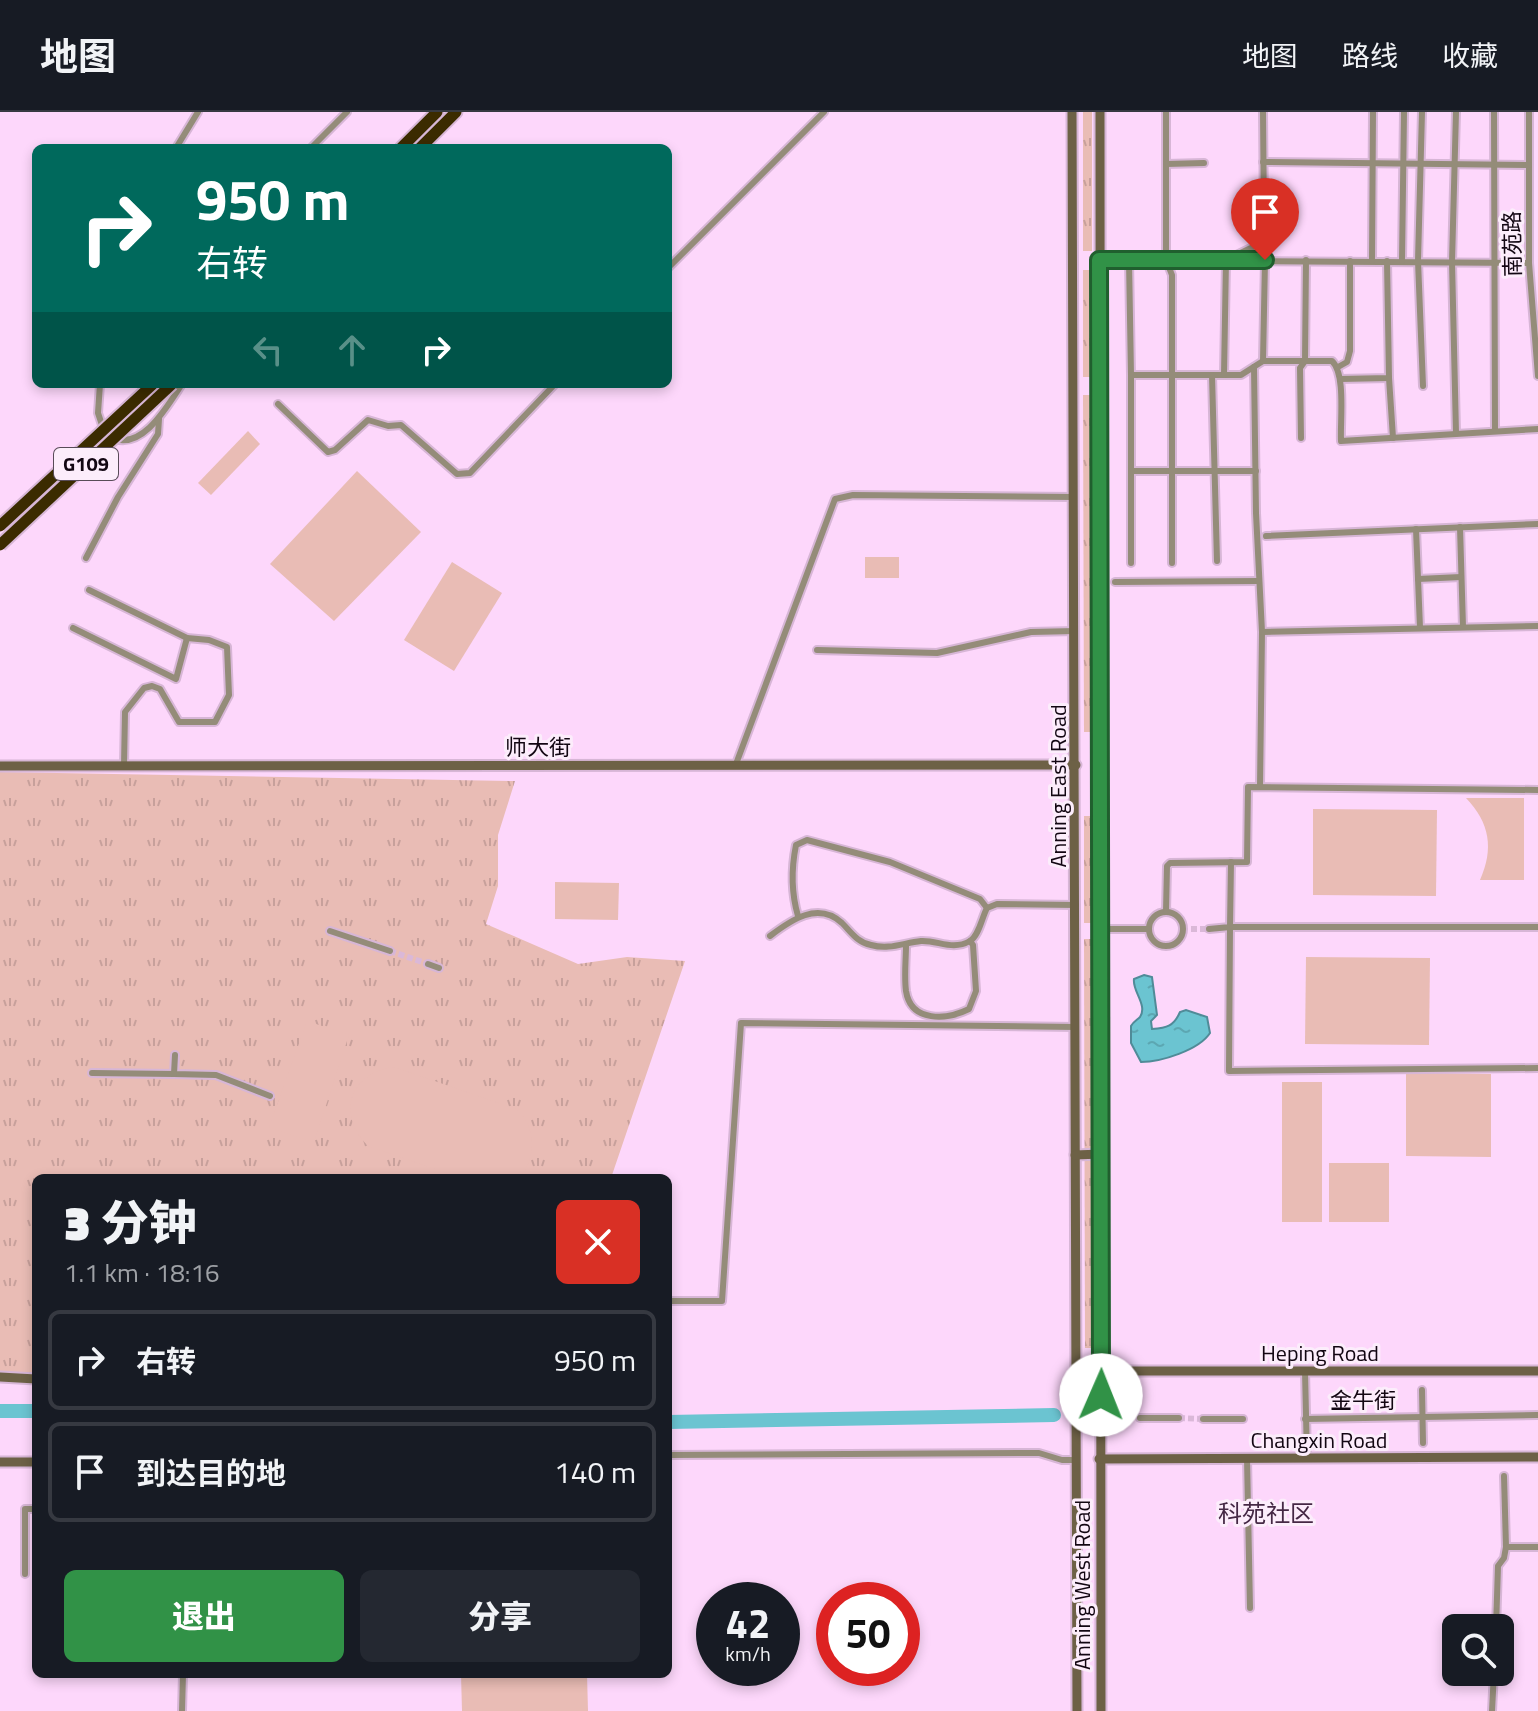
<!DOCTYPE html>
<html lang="zh">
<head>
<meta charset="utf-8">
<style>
  body { margin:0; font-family:"Titillium Web","Noto Sans SC",sans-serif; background:#242831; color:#f1f3f6; height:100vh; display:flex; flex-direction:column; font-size:30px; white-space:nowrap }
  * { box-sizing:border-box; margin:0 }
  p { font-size:26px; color:#9ea1a6 }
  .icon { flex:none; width:44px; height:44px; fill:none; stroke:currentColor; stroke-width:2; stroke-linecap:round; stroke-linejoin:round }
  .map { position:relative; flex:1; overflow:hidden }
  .side { position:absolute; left:32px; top:1062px; width:640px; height:504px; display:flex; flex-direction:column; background:#171b24; border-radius:12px; box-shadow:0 4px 12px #0003 }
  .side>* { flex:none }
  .guide { position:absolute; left:32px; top:32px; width:640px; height:244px; border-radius:12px; box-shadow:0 4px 12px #0003; background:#00695c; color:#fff; overflow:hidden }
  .fabs { position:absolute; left:1442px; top:1502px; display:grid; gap:16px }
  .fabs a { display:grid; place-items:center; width:72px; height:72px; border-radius:12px; background:#171b24; box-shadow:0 4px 12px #0003; font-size:40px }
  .speed { position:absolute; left:696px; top:1470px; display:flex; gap:16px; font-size:40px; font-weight:700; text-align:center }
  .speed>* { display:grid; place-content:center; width:104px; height:104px; border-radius:50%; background:#171b24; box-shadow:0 4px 12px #0003; line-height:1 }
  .speed small { font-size:20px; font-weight:400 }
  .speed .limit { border:12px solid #d22; background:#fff; color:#111 }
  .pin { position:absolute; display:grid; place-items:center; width:68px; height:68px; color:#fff; margin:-82px -34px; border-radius:50% 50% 50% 0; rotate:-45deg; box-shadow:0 0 8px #0007 }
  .pin .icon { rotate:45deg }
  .me { position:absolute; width:88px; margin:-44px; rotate:1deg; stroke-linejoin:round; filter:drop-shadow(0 0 6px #0008) }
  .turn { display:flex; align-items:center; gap:28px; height:168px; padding:0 32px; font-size:36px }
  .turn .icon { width:104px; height:104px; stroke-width:2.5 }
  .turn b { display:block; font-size:56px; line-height:68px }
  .lanes { display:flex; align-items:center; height:76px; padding:0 32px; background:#0003; justify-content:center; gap:40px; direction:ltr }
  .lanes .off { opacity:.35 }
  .round { display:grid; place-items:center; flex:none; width:84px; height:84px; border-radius:12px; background:#242831 }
  .summary { display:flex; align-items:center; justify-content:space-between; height:136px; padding:0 32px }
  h1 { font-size:48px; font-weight:800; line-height:60px }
  .cta { display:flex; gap:16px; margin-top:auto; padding:16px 32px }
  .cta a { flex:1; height:92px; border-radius:12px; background:#319247; color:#fff; font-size:32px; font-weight:800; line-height:92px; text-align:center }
  .cta a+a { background:#242831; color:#f1f3f6 }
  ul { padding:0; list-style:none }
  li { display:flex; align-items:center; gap:24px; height:100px; margin:0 16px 12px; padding:0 16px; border:4px solid #363941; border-radius:12px }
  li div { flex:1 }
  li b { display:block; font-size:30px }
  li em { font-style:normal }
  header { display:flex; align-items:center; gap:48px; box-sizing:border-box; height:112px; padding:0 40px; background:#171b24; border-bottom:2px solid #363941 }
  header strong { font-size:38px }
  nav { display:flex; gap:44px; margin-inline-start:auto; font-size:28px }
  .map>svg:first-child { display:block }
</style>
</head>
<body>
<header>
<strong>地图</strong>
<nav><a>地图</a><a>路线</a><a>收藏</a></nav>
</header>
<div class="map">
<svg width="1538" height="1599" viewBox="0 0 1538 1599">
  <defs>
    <pattern id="grass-tufts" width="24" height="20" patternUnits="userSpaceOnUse" patternTransform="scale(2)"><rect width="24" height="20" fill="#e9bcb5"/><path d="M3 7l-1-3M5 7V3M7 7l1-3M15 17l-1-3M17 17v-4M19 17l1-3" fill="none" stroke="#c7a09b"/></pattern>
    <pattern id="water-ripples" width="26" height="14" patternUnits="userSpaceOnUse" patternTransform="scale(2)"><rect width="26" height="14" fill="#6bc4d1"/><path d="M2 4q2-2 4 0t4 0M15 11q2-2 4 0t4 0" fill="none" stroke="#5ca7b2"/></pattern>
  </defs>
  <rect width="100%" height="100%" fill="#fdd7fb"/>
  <g fill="url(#grass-tufts)">
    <rect x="1083" y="0" width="9" height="139"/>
    <rect x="1083" y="158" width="9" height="107"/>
    <polygon points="1083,283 1092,283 1093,620 1084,620"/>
    <polygon points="0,660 515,669 498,723 498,774 486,812 578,852 627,845 685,849 611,1066 36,1066 36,1261 0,1260"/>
    <rect x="1084" y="704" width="9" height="107"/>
    <polygon points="1084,827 1093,827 1094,1236 1085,1236"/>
  </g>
  <g fill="#e9bcb5">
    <polygon points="248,319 260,332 211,383 198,371"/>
    <polygon points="357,359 421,420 334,509 270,452"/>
    <rect x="865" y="445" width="34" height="21"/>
    <polygon points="452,450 502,481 454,559 404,528"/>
    <path d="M1466,686H1524V768H1480C1494,737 1490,711 1466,686Z"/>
    <polygon points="1313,697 1437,698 1436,784 1313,783"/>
    <polygon points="555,770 619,771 618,808 555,807"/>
    <polygon points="1306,845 1430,846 1429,933 1305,932"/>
    <polygon points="310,910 349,923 314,1030 269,1015 306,912"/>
    <path d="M394,955L516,997C537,1015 536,1045 520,1066H461L368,1034C336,1003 349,961 394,955Z"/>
    <polygon points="1406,961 1491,962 1491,1045 1406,1044"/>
    <rect x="1282" y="970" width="40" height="140"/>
    <rect x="1329" y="1051" width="60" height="59"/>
    <polygon points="461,1562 587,1562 588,1599 462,1599"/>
  </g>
  <path fill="url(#water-ripples)" stroke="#508b98" stroke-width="2" d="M1144,863L1152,865L1157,903L1151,909L1152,917C1167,916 1174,914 1180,900L1186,898L1207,905L1210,921C1199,938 1161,950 1141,950L1131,931V914C1133,910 1137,908 1140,905C1148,893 1132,879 1134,867Z"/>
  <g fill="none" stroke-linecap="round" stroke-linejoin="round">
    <g stroke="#6bc4d1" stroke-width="14">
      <polyline points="0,1299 36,1299"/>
      <polyline points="668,1310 1054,1303"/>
    </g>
    <g stroke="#dab8d8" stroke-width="6" stroke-dasharray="6 3" stroke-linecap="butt">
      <polyline points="1191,817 1209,817"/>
      <polyline points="390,839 428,852"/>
      <polyline points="1179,1306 1203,1307"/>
    </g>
    <defs>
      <g id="street">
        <polyline points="1166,0 1166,148 1172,163 1172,451"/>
        <polyline points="1422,0 1418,149 1423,274"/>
        <polyline points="1494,0 1495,318"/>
        <polyline points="1529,0 1529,151 1538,264"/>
        <polyline points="176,36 198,0"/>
        <polyline points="311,36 347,0"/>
        <polyline points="1263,50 1529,53"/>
        <polyline points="1166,52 1204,51"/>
        <polyline points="1099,148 1529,151"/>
        <path d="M1129,148L1131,263H1241L1263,249H1332C1346,262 1340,309 1341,329L1538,317"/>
        <polyline points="1372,149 1373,0"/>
        <polyline points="1402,149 1404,0"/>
        <polyline points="668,156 824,0"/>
        <polyline points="1263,249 1265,148"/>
        <polyline points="1254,255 1256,401 1262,520 1260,675"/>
        <polyline points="1338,255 1347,250 1350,239 1350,149"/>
        <polyline points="1131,263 1131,451"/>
        <polyline points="1212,263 1217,449"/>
        <polyline points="1224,263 1226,148 1255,134 1264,108 1263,0"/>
        <polyline points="1389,266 1393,326"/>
        <polyline points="1340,267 1389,266 1387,149"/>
        <polyline points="100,272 98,301 104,319"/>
        <polyline points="278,292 328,340 335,338 368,308 388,314 401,313 457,362 470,361 555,272"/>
        <polyline points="1456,321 1452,150 1456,0"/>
        <path d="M112,326C143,339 168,293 182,272"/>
        <polyline points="1301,326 1300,256 1305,249 1306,148"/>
        <polyline points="1131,359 1256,359"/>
        <polyline points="1460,415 1463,515"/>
        <polyline points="1416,417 1420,516"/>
        <polyline points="1266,424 1538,412"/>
        <polyline points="86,446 118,385 158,322 159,307"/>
        <polyline points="1418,467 1461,465"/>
        <polyline points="1115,470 1259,469"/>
        <polyline points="89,478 187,526 209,528 227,535 229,583 215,610 179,610 160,577 152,574 144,576 125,600 124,654"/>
        <polyline points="73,516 176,567 187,526"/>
        <polyline points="1262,520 1538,514"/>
        <polyline points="817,538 937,541 1031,520 1075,519"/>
        <polyline points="736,652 835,387 853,383 1074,385"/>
        <circle cx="1166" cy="817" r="17"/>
        <polyline points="1166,800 1167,754 1170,751 1247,750 1248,675 1538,678"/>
        <path d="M798,804C791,780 791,758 796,733L807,728L890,750L980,787L987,796"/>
        <polyline points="1538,815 1230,815 1229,959 1538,956"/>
        <polyline points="1101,817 1149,817"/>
        <polyline points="1209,817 1230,815 1231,750"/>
        <polyline points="330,819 390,839"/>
        <path d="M770,824C791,808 818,789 842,811C852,821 857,830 871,833C889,838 903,831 921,829C938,828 952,839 970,829C979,824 982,805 987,796L997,792L1076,793"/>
        <path d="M906,833C906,847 904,864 906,879C911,911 947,908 969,897L976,879L973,833L970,829"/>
        <polyline points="428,852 439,856"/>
        <polyline points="175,943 174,962 216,963 270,984"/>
        <polyline points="92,961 174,962"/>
        <polyline points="668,1189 722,1189 741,911 1076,915"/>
        <polyline points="1305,1259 1307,1346"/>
        <polyline points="1422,1278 1423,1331"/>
        <polyline points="1140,1306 1179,1306"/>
        <polyline points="1203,1307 1243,1307"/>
        <polyline points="1305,1307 1537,1303"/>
        <polyline points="668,1343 1039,1341 1062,1348 1075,1348"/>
        <polyline points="1247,1346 1250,1496"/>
        <polyline points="1504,1364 1506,1435"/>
        <polyline points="25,1462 25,1397 36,1397"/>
        <polyline points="1496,1516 1498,1454 1504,1446 1506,1435 1538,1435"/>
        <polyline points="182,1599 183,1562"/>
        <polyline points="1492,1599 1494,1560"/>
      </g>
      <g id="secondary">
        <polyline points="1072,0 1077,1599"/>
        <polyline points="1100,0 1101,1599"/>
        <polyline points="0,654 1076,653"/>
        <polyline points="1075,1043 1101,1042"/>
        <polyline points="1102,1259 1538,1259"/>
        <polyline points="0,1265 36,1267"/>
        <polyline points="1099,1347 1538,1345"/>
        <polyline points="0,1350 36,1350"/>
      </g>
      <g id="highway">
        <polyline points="401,36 437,0"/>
        <polyline points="420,36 456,0"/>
      </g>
    </defs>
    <use href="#street" stroke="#d7b6d6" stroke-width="10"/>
    <use href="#secondary" stroke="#d7b6d6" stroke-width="13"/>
    <use href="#highway" stroke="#d7b6d6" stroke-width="15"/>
    <use href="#street" stroke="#948c79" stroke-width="6"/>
    <use href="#secondary" stroke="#6d6146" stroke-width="9"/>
    <use href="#highway" stroke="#3b2b00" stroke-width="11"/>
    <defs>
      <g id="highway-bridge">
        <polyline points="0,414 153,272"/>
        <polyline points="0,433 172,272"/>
      </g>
    </defs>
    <use href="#highway-bridge" stroke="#d7b6d6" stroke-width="15" stroke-linecap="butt"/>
    <use href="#highway-bridge" stroke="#3b2b00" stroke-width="11"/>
  </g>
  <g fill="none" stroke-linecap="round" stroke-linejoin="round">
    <defs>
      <polyline id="route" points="1101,1283 1099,148 1265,148"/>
    </defs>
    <use href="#route" stroke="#205f2e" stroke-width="20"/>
    <use href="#route" stroke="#319247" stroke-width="14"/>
  </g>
  <g text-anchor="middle" stroke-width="6" stroke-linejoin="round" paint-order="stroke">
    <rect fill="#fcedfb" stroke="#584b58" stroke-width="2" x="54" y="336" width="64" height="32" rx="6"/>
    <g font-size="20" font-weight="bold" fill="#120612">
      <text x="86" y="359">G109</text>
    </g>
    <g font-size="22" fill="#120612" stroke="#fcedfb">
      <text transform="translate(1512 132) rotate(-91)" y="8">南苑路</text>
      <text x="538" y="643">师大街</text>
      <text transform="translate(1058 674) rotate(-90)" y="8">Anning East Road</text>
      <text x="1320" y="1249">Heping Road</text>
      <text x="1363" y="1296">金牛街</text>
      <text x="1319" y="1336">Changxin Road</text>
      <text transform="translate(1082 1473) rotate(-90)" y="8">Anning West Road</text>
    </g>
    <g font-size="24" fill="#452845" stroke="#fcedfb">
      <text x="1266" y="1410">科苑社区</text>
    </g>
  </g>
</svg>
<div class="fabs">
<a><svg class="icon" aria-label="search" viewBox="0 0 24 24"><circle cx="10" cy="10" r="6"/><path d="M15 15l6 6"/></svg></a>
</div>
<div class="speed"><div>42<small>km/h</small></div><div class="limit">50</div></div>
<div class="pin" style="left:1265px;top:148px;background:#d93025"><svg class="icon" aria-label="arrive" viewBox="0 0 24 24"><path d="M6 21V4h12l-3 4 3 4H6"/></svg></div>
<svg class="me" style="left:1101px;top:1283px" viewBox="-20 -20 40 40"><circle r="19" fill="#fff"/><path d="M0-13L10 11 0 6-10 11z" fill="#319247"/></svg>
<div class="guide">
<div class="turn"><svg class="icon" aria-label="right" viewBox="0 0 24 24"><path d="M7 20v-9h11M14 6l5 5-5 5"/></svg><div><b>950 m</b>右转</div></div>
<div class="lanes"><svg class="icon off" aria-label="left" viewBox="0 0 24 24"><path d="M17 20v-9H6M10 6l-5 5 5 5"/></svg><svg class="icon off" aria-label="ahead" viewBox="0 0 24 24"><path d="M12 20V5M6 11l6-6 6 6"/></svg><svg class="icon" aria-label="right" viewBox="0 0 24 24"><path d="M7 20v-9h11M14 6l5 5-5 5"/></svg></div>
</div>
<section class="side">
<div class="summary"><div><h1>3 分钟</h1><p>1.1 km · 18:16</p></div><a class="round" style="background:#d93025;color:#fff"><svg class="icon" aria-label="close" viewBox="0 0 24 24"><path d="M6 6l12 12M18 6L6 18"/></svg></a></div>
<ul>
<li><svg class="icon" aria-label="right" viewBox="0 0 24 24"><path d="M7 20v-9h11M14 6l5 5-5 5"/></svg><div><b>右转</b></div><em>950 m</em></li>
<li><svg class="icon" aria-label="arrive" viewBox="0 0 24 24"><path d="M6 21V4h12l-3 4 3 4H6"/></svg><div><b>到达目的地</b></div><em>140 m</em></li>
</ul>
<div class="cta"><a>退出</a><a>分享</a></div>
</section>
</div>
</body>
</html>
